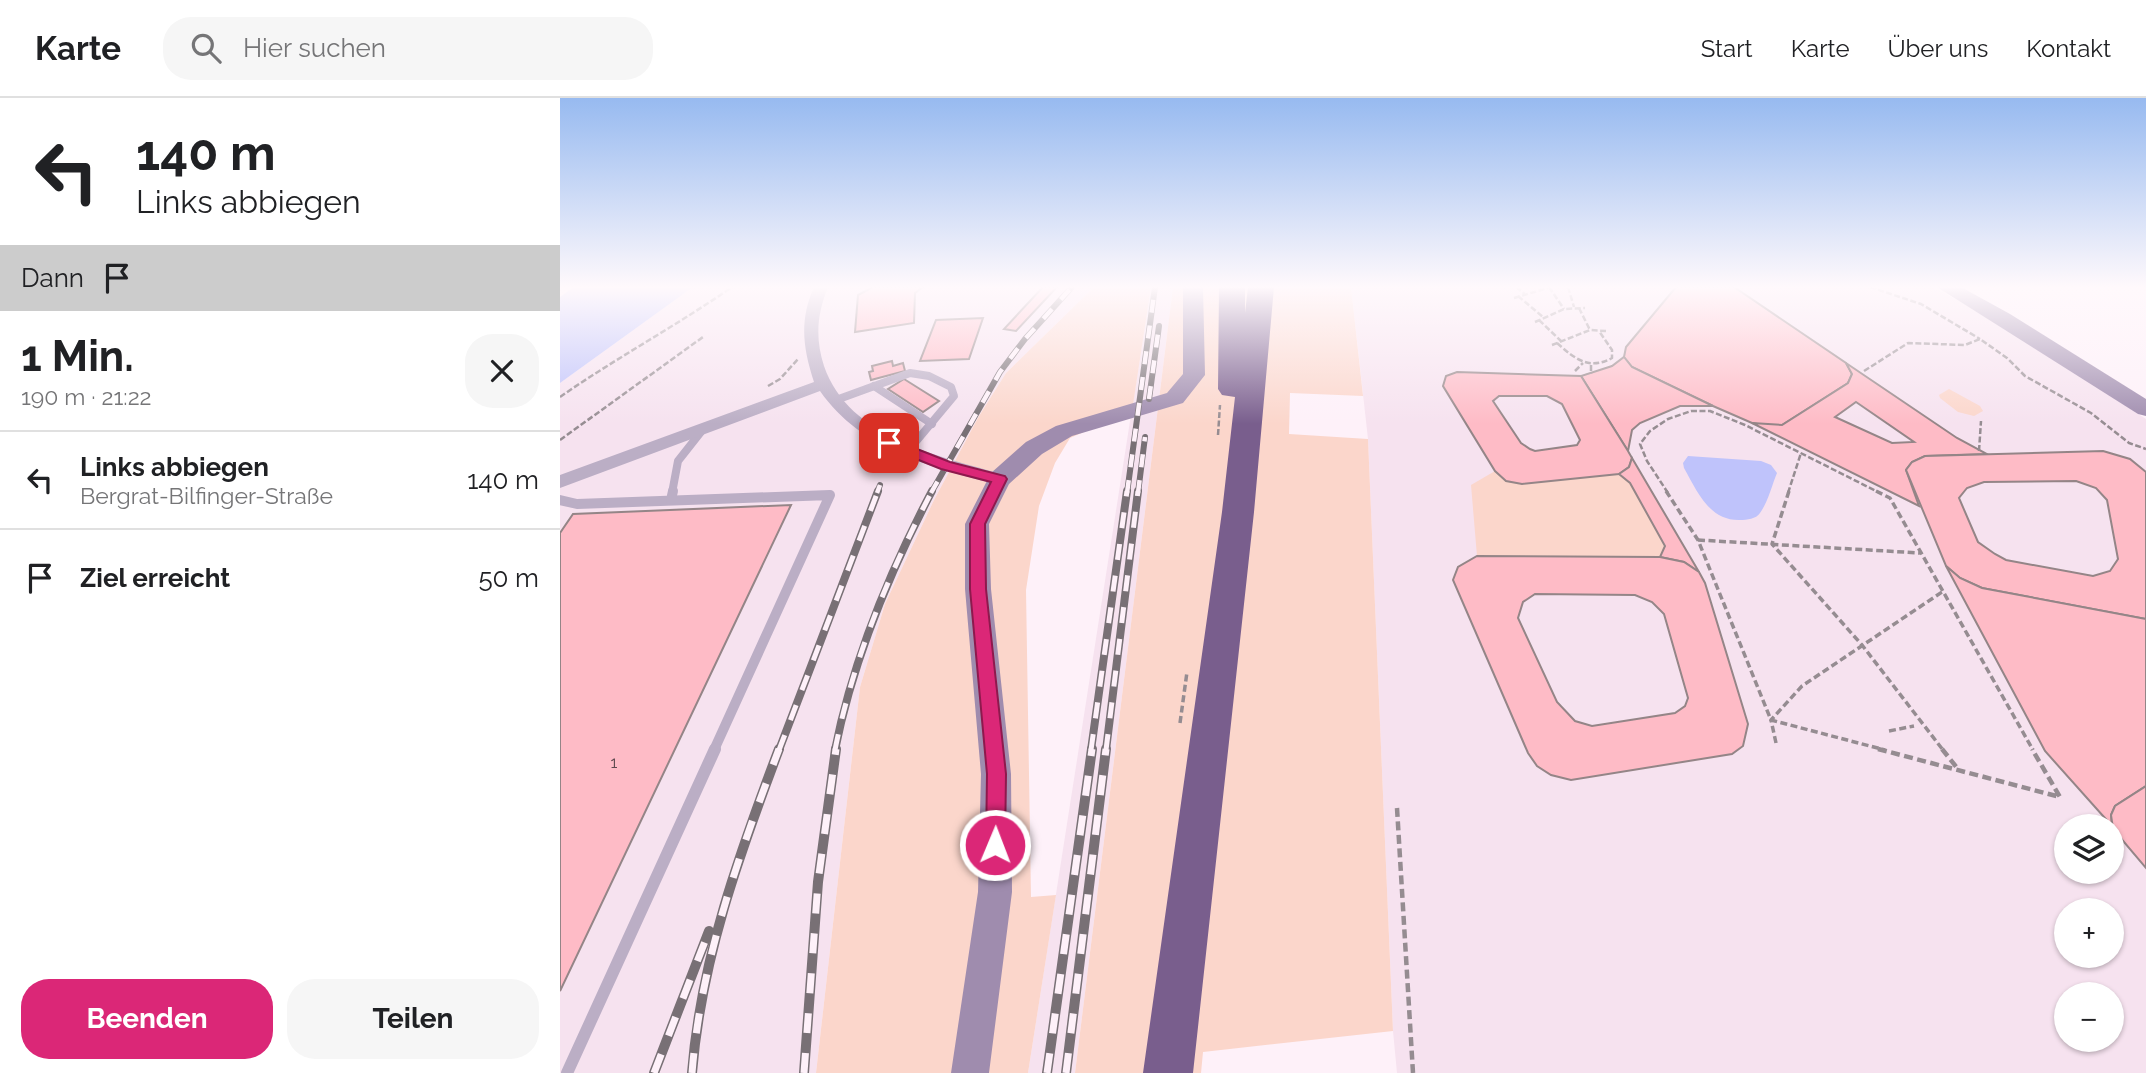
<!DOCTYPE html>
<html lang="de">
<head>
<meta charset="utf-8">
<style>
  body { margin:0; font-family:Raleway,sans-serif; background:#f6f6f6; color:#202124; height:100vh; display:flex; flex-direction:column; font-size:26px; white-space:nowrap }
  * { box-sizing:border-box; margin:0 }
  p { font-size:23px; color:#757577 }
  .icon { flex:none; width:38px; height:38px; fill:none; stroke:currentColor; stroke-width:2; stroke-linecap:round; stroke-linejoin:round }
  .map { position:relative; flex:1; overflow:hidden }
  .sheet { display:flex; flex-direction:column; background:#fff; width:560px }
  .sheet>* { flex:none }
  .top-card { background:#fff; color:#202124; overflow:hidden }
  .tools { position:absolute; left:1494px; top:716px; display:grid; gap:14px }
  .tools a { display:grid; place-items:center; width:70px; height:70px; border-radius:50%; background:#fff; box-shadow:0 2px 5px #0004; font-size:35px }
  .pin { position:absolute; display:grid; place-items:center; width:60px; height:60px; color:#fff; margin:-30px; border-radius:14px; box-shadow:0 4px 10px #0006 }
  .me { position:absolute; width:77px; margin:-38px; rotate:1deg; stroke-linejoin:round; filter:drop-shadow(0 0 5px #0008) }
  .turn { display:flex; align-items:center; gap:24px; height:147px; padding:0 21px; font-size:32px }
  .turn .icon { width:91px; height:91px; stroke-width:2.5 }
  .turn b { display:block; font-size:49px; line-height:60px }
  .then { display:flex; align-items:center; height:66px; padding:0 21px; background:#0003; gap:14px; font-size:26px }
  .round { display:grid; place-items:center; flex:none; width:74px; height:74px; border-radius:28px; background:#f6f6f6 }
  .head { display:flex; align-items:center; justify-content:space-between; height:119px; padding:0 21px }
  h1 { font-size:42px; font-weight:700; line-height:52px }
  .button { display:flex; gap:14px; margin-top:auto; padding:14px 21px }
  .button a { flex:1; height:80px; border-radius:28px; background:#db2777; color:#fff; font-size:28px; font-weight:700; line-height:80px; text-align:center }
  .button a+a { background:#f6f6f6; color:#202124 }
  ul { padding:0; list-style:none }
  li { display:flex; align-items:center; gap:21px; height:98px; padding:0 21px; border-top:2px solid #e0e0e0 }
  li div { flex:1 }
  li b { display:block; font-size:26px }
  li em { font-style:normal }
  header { display:flex; align-items:center; gap:42px; box-sizing:border-box; height:98px; padding:0 35px; background:#fff; border-bottom:2px solid #e0e0e0 }
  header strong { font-size:33px }
  nav { display:flex; gap:38px; margin-inline-start:auto; font-size:24px }
  .search { width:490px; height:63px; background:#f6f6f6; display:flex; align-items:center; gap:18px; box-sizing:border-box; padding:0 24px; border-radius:28px; color:#757577; font-size:26px }
  main { display:flex; flex:1; min-height:0 }
  .map>svg:first-child { display:block }
</style>
</head>
<body>
<header>
<strong>Karte</strong>
<div class="search"><svg class="icon" aria-label="search" viewBox="0 0 24 24"><circle cx="10" cy="10" r="6"/><path d="M15 15l6 6"/></svg>Hier suchen</div>
<nav><a>Start</a><a>Karte</a><a>Über uns</a><a>Kontakt</a></nav>
</header>
<main>
<section class="sheet">
<div class="top-card">
<div class="turn"><svg class="icon" aria-label="left" viewBox="0 0 24 24"><path d="M17 20v-9H6M10 6l-5 5 5 5"/></svg><div><b>140 m</b>Links abbiegen</div></div>
<div class="then">Dann<svg class="icon" aria-label="arrive" viewBox="0 0 24 24"><path d="M6 21V4h12l-3 4 3 4H6"/></svg></div>
</div>
<div class="head"><div><h1>1 Min.</h1><p>190 m · 21:22</p></div><a class="round"><svg class="icon" aria-label="close" viewBox="0 0 24 24"><path d="M6 6l12 12M18 6L6 18"/></svg></a></div>
<ul>
<li><svg class="icon" aria-label="left" viewBox="0 0 24 24"><path d="M17 20v-9H6M10 6l-5 5 5 5"/></svg><div><b>Links abbiegen</b><p>Bergrat-Bilfinger-Straße</p></div><em>140 m</em></li>
<li><svg class="icon" aria-label="arrive" viewBox="0 0 24 24"><path d="M6 21V4h12l-3 4 3 4H6"/></svg><div><b>Ziel erreicht</b></div><em>50 m</em></li>
</ul>
<div class="button"><a>Beenden</a><a>Teilen</a></div>
</section>
<div class="map">
<svg width="1586" height="975" viewBox="0 0 1586 975">
  <rect width="100%" height="100%" fill="#fef1f9"/>
  <g fill="#f6e2ef" fill-rule="evenodd">
    <polygon points="133,189 534,189 446,275 419,318 374,402 325,506 300,589 256,975 0,975 0,285"/>
    <polygon points="591,189 613,189 515,975 468,975"/>
    <path d="M791,189H1372L1441,225L1586,321V975H837L833,933L808,341ZM1507,728H1552V774H1507ZM1507,812H1552V858H1507ZM1507,896H1552V942H1507Z"/>
  </g>
  <g fill="#fbd6cb">
    <polygon points="534,189 591,189 572,313 510,340 495,365 479,408 466,492 471,799 496,797 468,975 256,975 300,589 325,506 374,402 419,318 446,275"/>
    <polygon points="613,189 791,189 803,298 730,295 729,336 808,341 833,933 643,954 641,975 515,975"/>
    <polygon points="1389,291 1420,308 1423,313 1414,318 1398,314 1380,300 1379,297"/>
    <polygon points="935,373 946,383 962,386 1059,376 1070,385 1105,448 1100,459 917,458 911,387"/>
  </g>
  <g fill="#bfc3fb">
    <polygon points="14,189 133,189 0,285 0,199"/>
    <path d="M1128,358L1201,363L1211,367L1217,375C1212,387 1208,404 1200,415C1196,421 1187,422 1180,422C1149,423 1137,393 1124,370L1123,365Z"/>
  </g>
  <g fill="#febbc6" stroke="#948587" stroke-width="2" fill-rule="evenodd">
    <polygon points="313,189 363,189 355,195 354,225 295,234 298,197"/>
    <polygon points="483,189 497,189 456,233 444,231"/>
    <polygon points="1116,189 1174,189 1286,265 1292,276 1288,285 1222,327 1209,328 1192,325 1153,308 1072,269 1064,259 1066,249"/>
    <polygon points="423,220 409,261 360,263 376,222"/>
    <polygon points="1064,259 1072,269 1153,308 1120,308 1080,325 1072,332 1068,353 1021,278 1052,268"/>
    <polygon points="332,263 333,268 343,265 345,273 311,282 309,274 313,273 312,268"/>
    <path d="M1286,265L1397,340L1427,356L1365,358L1352,364L1346,372L1359,408L1192,325L1222,327L1288,285L1292,276ZM1296,304L1354,344L1332,345L1275,319Z"/>
    <path d="M897,274L1021,278L1068,353L1072,360L1069,369L1059,376L962,386L946,383L935,373L883,288L886,278ZM939,298H987L1002,306L1020,342L1017,347L975,353L970,351L961,345L933,303Z"/>
    <polygon points="344,281 379,303 363,314 328,291"/>
    <path d="M1543,353L1570,361L1586,374V521L1422,490L1400,480L1386,468L1346,372L1352,364L1365,358ZM1516,383L1536,390L1547,402L1558,461L1550,473L1533,478L1446,462L1435,456L1418,444L1399,400L1407,390L1424,384Z"/>
    <polygon points="1072,360 1139,474 1124,464 1100,459 1105,448 1070,385 1059,376 1069,369"/>
    <polygon points="231,407 0,893 0,435 13,416"/>
    <path d="M917,458L1100,459L1124,464L1139,474L1145,485L1188,626L1183,648L1172,656L1011,682L991,677L977,668L968,655L893,482L898,469ZM975,496L1075,497L1092,504L1104,516L1128,600L1125,608L1115,615L1032,628L1015,623L997,604L958,520L963,504Z"/>
    <polygon points="1386,468 1400,480 1422,490 1586,521 1586,688 1555,708 1551,717 1552,728 1485,653"/>
    <polygon points="1586,688 1586,770 1553,731 1551,717 1555,708"/>
  </g>
  <g fill="none" stroke-linecap="round" stroke-linejoin="round">
    <g stroke="#958c91" stroke-width="2.5" stroke-dasharray="6 2.5" stroke-linecap="butt">
      <polyline points="956,189 965,196"/>
      <polyline points="989,189 1004,211"/>
      <polyline points="1008,189 1014,209"/>
      <polyline points="1310,189 1361,206 1420,241"/>
      <polyline points="958,198 983,219"/>
      <polyline points="954,200 991,189"/>
      <polyline points="1019,210 1030,232"/>
      <polyline points="979,222 1001,243"/>
      <polyline points="975,224 1004,211 1025,210"/>
      <path d="M997,245C1014,260 1029,273 1052,260V252L1039,233"/>
      <polyline points="992,247 1030,232 1046,233"/>
      <polyline points="1031,267 1031,276"/>
      <polyline points="1015,273 1023,265"/>
      <polyline points="1304,273 1348,245 1405,247 1420,241 1447,260 1465,278 1531,315 1569,345 1586,351"/>
      <polyline points="208,288 220,281 238,261"/>
      <path d="M0,299C56,260 116,228 172,189"/>
      <polyline points="658,337 660,307"/>
      <polyline points="0,342 143,239"/>
      <polyline points="1419,353 1421,323"/>
      <polyline points="1108,395 1087,363 1080,346 1090,333 1108,321 1131,313 1150,313 1185,327 1320,395"/>
      <polyline points="1228,395 1241,355"/>
    </g>
    <g stroke="#958c91" stroke-width="3.5" stroke-dasharray="7 3.5" stroke-linecap="butt">
      <polyline points="1106,393 1138,442 1211,622 1325,652"/>
      <polyline points="1229,393 1212,446 1302,547 1383,652"/>
      <polyline points="1316,393 1330,400 1473,652"/>
      <polyline points="1138,442 1360,455"/>
      <polyline points="620,625 627,574"/>
      <polyline points="1329,633 1354,628"/>
      <polyline points="1216,645 1211,622 1242,588 1382,494"/>
    </g>
    <g stroke="#958c91" stroke-width="4.5" stroke-dasharray="9 4.5" stroke-linecap="butt">
      <polyline points="1318,651 1500,699 1472,651"/>
      <polyline points="1382,651 1398,671"/>
      <polyline points="837,710 853,975"/>
    </g>
    <g stroke="#bbaec5" stroke-width="8">
      <polyline points="314,288 372,326"/>
      <polyline points="276,302 350,275 369,278 391,289 394,298 348,353"/>
      <polyline points="112,395 118,363 144,330"/>
    </g>
    <g stroke="#bbaec5" stroke-width="10">
      <polyline points="0,402 17,406 270,397 154,652"/>
      <polyline points="111,402 113,393"/>
    </g>
    <polyline stroke="#bbaec5" stroke-width="12" points="7,975 155,651"/>
    <path fill="#bbaec5" fill-rule="evenodd" d="M254,189H268C257,216 255,240 264,268C289,341 380,358 445,377L448,381L445,385L439,387C373,370 301,352 260,293L0,390V377L254,284C243,250 239,223 254,189Z"/>
    <g fill="#9f8cae" fill-rule="evenodd">
      <polygon points="623,189 643,189 645,277 623,305 512,338 482,356 449,386 429,426 431,491 451,676 452,794 429,975 391,975 418,794 421,676 405,491 405,426 431,375 466,344 496,328 607,295 623,276"/>
      <polygon points="1377,189 1401,189 1450,216 1586,301 1586,318 1578,316"/>
    </g>
    <polygon fill="#795e8d" fill-rule="evenodd" points="659,189 685,189 685,215 688,189 714,189 694,414 633,975 583,975 662,414 675,299 662,297 658,291"/>
    <defs>
      <g id="rail-far2">
        <polyline points="589,301 599,228"/>
        <polyline points="317,395 320,387"/>
        <polyline points="371,395 440,274 465,241 512,189"/>
        <polyline points="567,395 595,189"/>
        <polyline points="578,395 585,339"/>
      </g>
      <g id="rail-far1">
        <polyline points="219,652 318,393"/>
        <path d="M275,652C293,561 329,475 372,393"/>
        <polyline points="531,652 567,393"/>
        <polyline points="546,652 578,393"/>
      </g>
      <g id="rail">
        <polyline points="94,975 149,833"/>
        <path d="M132,975C141,861 179,757 219,651"/>
        <polyline points="244,975 258,784 276,651"/>
        <polyline points="487,975 532,651"/>
        <polyline points="506,975 546,651"/>
      </g>
    </defs>
    <use href="#rail-far2" stroke="#787075" stroke-width="6"/>
    <use href="#rail-far1" stroke="#787075" stroke-width="8"/>
    <use href="#rail" stroke="#787075" stroke-width="10"/>
    <use href="#rail-far2" stroke="#fef1f9" stroke-width="4.5" stroke-dasharray="13" stroke-linecap="butt"/>
    <use href="#rail-far1" stroke="#fef1f9" stroke-width="5" stroke-dasharray="16" stroke-linecap="butt"/>
    <use href="#rail" stroke="#fef1f9" stroke-width="7" stroke-dasharray="20" stroke-linecap="butt"/>
  </g>
  <linearGradient id="sky" x2="0" y2="1"><stop stop-color="#97baf0"/><stop offset="0.58" stop-color="#fff9fc"/><stop offset="1" stop-color="#fff9fc" stop-opacity="0"/></linearGradient>
  <rect width="1586" height="326" fill="url(#sky)"/>
  <polygon fill="#db2777" stroke="#8e194d" stroke-width="2" points="329,340 390,364 445,378 447,381 425,426 426,491 446,676 445,747 442,754 435,756 428,754 426,747 427,676 410,491 410,426 431,384 381,371 324,348 324,341"/>
  <g text-anchor="middle" stroke-width="6" stroke-linejoin="round" paint-order="stroke">
    <g font-size="16" fill="#5e494e">
      <text x="54" y="670">1</text>
    </g>
  </g>
</svg>
<div class="tools">
<a><svg class="icon" aria-label="layers" viewBox="0 0 24 24"><path d="M12 4l9 5-9 5-9-5zM3 14l9 5 9-5"/></svg></a>
<a>+</a>
<a>−</a>
</div>
<div class="pin" style="left:329px;top:345px;background:#d93025"><svg class="icon" aria-label="arrive" viewBox="0 0 24 24"><path d="M6 21V4h12l-3 4 3 4H6"/></svg></div>
<svg class="me" style="left:435px;top:747px" viewBox="-20 -20 40 40"><circle r="17" fill="#db2777" stroke="#fff" stroke-width="3"/><path d="M0-11L8 9 0 5-8 9z" fill="#fff"/></svg>
</div>
</main>
</body>
</html>
